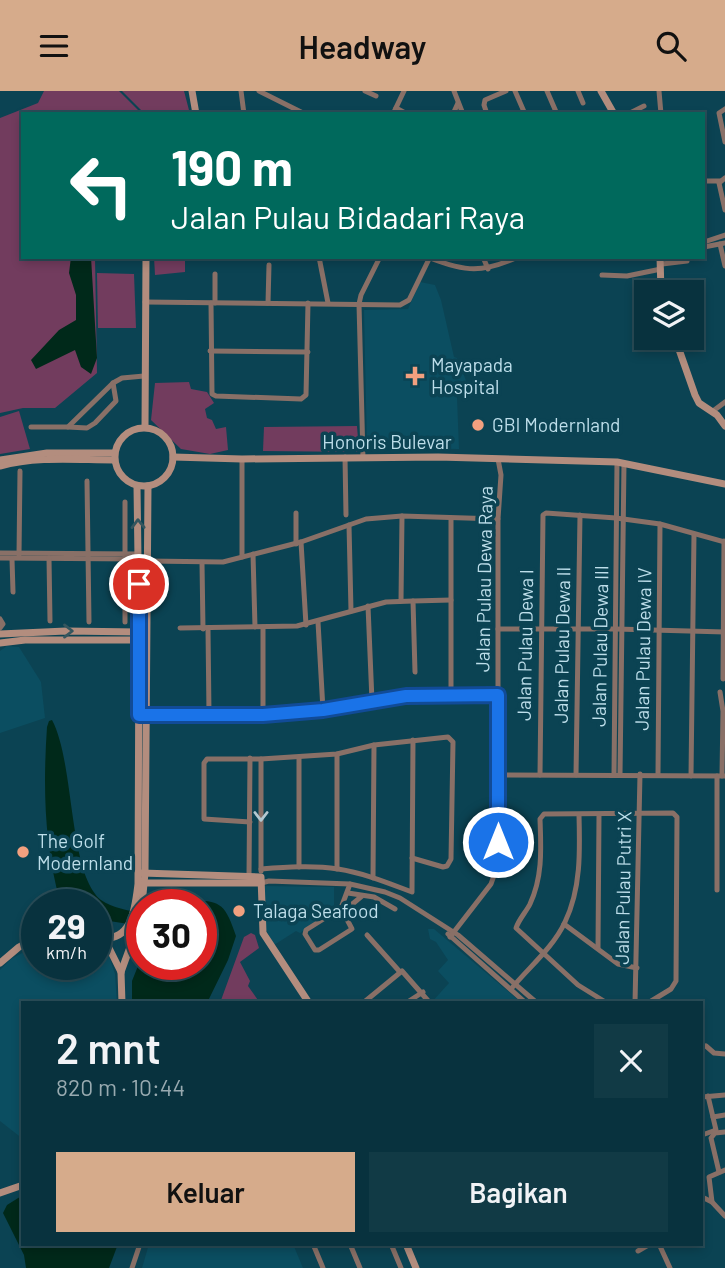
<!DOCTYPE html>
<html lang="id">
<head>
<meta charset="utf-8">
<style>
  body { margin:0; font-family:Barlow,sans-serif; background:#113a45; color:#f1f3f6; height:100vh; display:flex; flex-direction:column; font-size:26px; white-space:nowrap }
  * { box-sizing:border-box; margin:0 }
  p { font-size:23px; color:#98aab0 }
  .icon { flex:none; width:38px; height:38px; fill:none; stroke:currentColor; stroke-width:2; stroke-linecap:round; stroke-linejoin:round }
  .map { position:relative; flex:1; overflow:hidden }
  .side { position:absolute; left:21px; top:910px; width:682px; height:245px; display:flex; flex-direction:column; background:#08323e; border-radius:0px; box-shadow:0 4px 10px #0003,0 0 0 2px #294d58 }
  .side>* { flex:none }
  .guide { position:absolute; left:21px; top:21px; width:684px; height:147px; border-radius:0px; box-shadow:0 4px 10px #0003,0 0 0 2px #294d58; background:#00695c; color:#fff; overflow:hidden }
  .tools { position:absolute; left:634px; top:189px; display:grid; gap:14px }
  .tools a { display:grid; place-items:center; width:70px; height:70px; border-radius:0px; background:#08323e; box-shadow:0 4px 10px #0003,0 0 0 2px #294d58; font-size:35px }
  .speed { position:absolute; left:21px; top:798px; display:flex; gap:14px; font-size:35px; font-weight:700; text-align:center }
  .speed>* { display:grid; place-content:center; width:91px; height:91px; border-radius:50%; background:#08323e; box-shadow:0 4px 10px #0003,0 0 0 2px #294d58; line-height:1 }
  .speed small { font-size:18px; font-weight:400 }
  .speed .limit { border:10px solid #d22; background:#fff; color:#111 }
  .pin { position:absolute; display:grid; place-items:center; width:60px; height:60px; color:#fff; margin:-30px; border:4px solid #fff; border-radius:50%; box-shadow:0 2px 7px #0007 }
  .me { position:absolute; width:77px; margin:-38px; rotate:0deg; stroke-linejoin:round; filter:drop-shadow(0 0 5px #0008) }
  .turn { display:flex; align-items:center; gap:24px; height:147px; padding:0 35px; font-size:32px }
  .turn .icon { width:91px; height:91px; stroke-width:2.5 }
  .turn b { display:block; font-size:49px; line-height:60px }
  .round { display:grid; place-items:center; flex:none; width:74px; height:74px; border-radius:0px; background:#113a45 }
  .summary { display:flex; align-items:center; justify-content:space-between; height:119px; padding:0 35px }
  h1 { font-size:42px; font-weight:600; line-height:52px }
  .button { display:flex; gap:14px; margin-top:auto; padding:14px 35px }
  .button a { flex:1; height:80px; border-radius:0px; background:#d6ab8b; color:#111; font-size:28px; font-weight:600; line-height:80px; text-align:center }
  .button a+a { background:#113a45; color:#f1f3f6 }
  header { display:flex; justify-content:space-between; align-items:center; height:91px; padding:0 35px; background:#d6ab8b; color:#111; font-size:32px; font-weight:600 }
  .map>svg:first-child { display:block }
</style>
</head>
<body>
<header><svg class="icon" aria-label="menu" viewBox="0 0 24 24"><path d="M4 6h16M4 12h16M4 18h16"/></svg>Headway<svg class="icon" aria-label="search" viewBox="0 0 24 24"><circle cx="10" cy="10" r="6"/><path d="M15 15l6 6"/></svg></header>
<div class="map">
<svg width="725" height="1177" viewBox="0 0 725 1177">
  <rect width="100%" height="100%" fill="#0b4353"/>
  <g fill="#0b4e61">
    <polygon points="420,191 435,194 441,209 454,266 457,267 471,302 457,306 459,358 367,357 364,219 408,218"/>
    <polygon points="7,555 19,556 41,591 45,627 0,642 0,560"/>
    <polygon points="264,795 334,796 334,820 300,842 296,840 274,854 265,837"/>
    <polygon points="428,838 434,838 522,912 431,912 449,892 438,880 448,869 436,851 430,848"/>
    <polygon points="96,851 109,865 115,883 117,912 23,912 23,1048 0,1030 0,879 11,868 37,854 37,873 96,873"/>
    <polygon points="149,1153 293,1153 303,1177 142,1177"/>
  </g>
  <g fill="#723c5e">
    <polygon points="44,0 119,0 142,23 23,23 23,166 95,166 97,282 55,317 23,317 0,322 0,27 38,12"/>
    <polygon points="122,0 184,0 190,23 145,23"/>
    <polygon points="154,166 185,166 185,181 155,184"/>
    <polygon points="97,182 134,183 136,237 98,237"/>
    <polygon points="189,291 191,298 207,301 214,312 205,318 207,327 212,329 216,338 226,336 228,359 210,363 181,358 151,329 155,292"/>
    <polygon points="19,320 30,358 0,363 0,326"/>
    <polygon points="357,335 359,361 263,360 264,336"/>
    <polygon points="251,842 255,844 259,857 240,871 250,890 248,895 260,912 220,912 244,846"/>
  </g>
  <g fill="#00291a">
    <polygon points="71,166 91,166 97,267 91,283 81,276 75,259 36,278 31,269 59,239 76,229 76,204 69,182"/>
    <path d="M52,629C75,672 68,782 101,809C112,817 129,819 142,823V835L96,828V814H62L60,810C44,753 43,695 47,636L49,630Z"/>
    <path d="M182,810C219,809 224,809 236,845L228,869L207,912H132V890L142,865V873H201V814H164Z"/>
    <polygon points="23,1104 23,1153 118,1153 109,1177 26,1177 24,1164 3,1122 7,1114"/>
  </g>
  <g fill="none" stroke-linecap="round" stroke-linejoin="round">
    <g stroke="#897067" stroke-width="5">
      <polyline points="241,0 244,23"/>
      <polyline points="259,0 305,23"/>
      <polyline points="365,0 376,5"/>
      <polyline points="454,0 463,23"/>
      <polyline points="515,0 525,23"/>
      <polyline points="547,0 557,23"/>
      <polyline points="578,0 583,12"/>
      <polyline points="659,0 661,23"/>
      <polyline points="396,17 407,23"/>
      <polyline points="725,18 719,22 725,51"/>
      <polyline points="393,23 404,0"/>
      <polyline points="453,23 458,12"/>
      <polyline points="487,23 484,14 485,9 506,0"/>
      <polyline points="628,23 644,15"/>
      <polyline points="692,23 696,22"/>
      <polyline points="725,87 719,92 725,119"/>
      <polyline points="704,90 720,90"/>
      <polyline points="704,151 725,144"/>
      <polyline points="720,153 725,175"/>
      <polyline points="704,156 725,152"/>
      <polyline points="319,166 328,212"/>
      <polyline points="483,166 488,178"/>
      <path d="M430,167C466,181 482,182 518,166"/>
      <polyline points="662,173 687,170"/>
      <polyline points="602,184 627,185 661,178"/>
      <polyline points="691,205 703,203"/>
      <polyline points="145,211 400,214 409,209 430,166"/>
      <polyline points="211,212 212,303 216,305 301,308 306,304 308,212"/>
      <polyline points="215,212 215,183"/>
      <polyline points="268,212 269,174"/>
      <polyline points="210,260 308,261"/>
      <polyline points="713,320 725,311"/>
      <polyline points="31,336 68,336 113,292 122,287 144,285"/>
      <polyline points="68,336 87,337 95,332 116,310 113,292"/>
      <polyline points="345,366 346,424"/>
      <polyline points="363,367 359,213 361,204 380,166"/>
      <polyline points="242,368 242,466"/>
      <polyline points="87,390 89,531"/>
      <polyline points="125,411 125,531"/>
      <polyline points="349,434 351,520"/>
      <polyline points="301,451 306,534"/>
      <polyline points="296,453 296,422"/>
      <polyline points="0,462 138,463"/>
      <polyline points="253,463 255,536"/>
      <polyline points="19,464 20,380"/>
      <polyline points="0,467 138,468"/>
      <polyline points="49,467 50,530"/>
      <polyline points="12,468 13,501"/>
      <polyline points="147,470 223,471 301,451 366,428 402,425 498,428"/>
      <polyline points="202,472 203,538"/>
      <polyline points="401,510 402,425"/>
      <polyline points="368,515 372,610"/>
      <polyline points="0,528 3,533 0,537"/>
      <polyline points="318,531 323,619"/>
      <polyline points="263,536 263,623"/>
      <polyline points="180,537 297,535 386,511 413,510"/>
      <polyline points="208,538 209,623"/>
      <polyline points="498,538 616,538 725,541"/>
      <polyline points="415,581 413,510 451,509"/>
      <polyline points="723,588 724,450"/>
      <polyline points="720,601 723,620 722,685"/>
      <polyline points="451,603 451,427"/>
      <polyline points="139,624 263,623 323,619 406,605 498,604"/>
      <polyline points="337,663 337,778"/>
      <polyline points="261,668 261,780"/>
      <polyline points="658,683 660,433"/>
      <polyline points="497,684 725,685"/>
      <polyline points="540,684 543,424 546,422 616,427 660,433 725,451"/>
      <polyline points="576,684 580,424"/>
      <polyline points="614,684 617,371"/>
      <polyline points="620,684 624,372"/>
      <polyline points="691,685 694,443"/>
      <polyline points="717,685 717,799"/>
      <polyline points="250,731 204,728 204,672 207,668 261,668 337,663 374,654 448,646 453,651 451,768 447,775 443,776 412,767"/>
      <polyline points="299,776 299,666"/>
      <path d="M261,778C286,776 313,774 338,778C364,782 388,792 412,801L413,649"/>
      <polyline points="249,785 250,667"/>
      <polyline points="373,787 374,654"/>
      <polyline points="261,792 269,790 350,793 385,801 400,807 458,844 537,912"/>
      <polyline points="348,802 374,806 395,818"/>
      <polyline points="344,812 350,815 362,805"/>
      <polyline points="341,817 352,838 319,859 315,859 305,843 306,839 341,817 350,793"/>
      <polyline points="564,833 618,873 637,877"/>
      <polyline points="448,843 526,912"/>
      <polyline points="367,844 400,881"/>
      <polyline points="450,846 491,793 498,773 498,428 501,384 498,368"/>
      <polyline points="598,857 599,724"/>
      <path d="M511,898C529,876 553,857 565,831C581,798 580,760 579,724"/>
      <polyline points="363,912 402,880 430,912"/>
      <polyline points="406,912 423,901"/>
      <path d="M607,912L578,894L516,837C519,828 526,821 530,813C543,785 541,757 540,728L544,723L673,722L677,726L676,890L671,898L648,912"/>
      <polyline points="635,912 640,683"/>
      <polyline points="706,955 714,962 725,963"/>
      <polyline points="702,1006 725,1004"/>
      <polyline points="713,1026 725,1024"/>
      <polyline points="702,1044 716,1039 708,1005"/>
      <polyline points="719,1081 711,1047 715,1042 725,1041"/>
      <polyline points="702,1106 712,1111 725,1125"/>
      <polyline points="712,1111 709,1086 725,1079"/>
      <polyline points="313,1153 323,1177"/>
      <polyline points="350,1153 360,1177"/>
      <polyline points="391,1153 401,1177"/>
      <polyline points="659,1153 670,1177"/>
      <polyline points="638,1160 650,1153"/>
      <polyline points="132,1177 140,1153"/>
    </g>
    <g stroke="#b38d7e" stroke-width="7">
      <polyline points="192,0 196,23"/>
      <polyline points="601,0 614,23"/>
      <polyline points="660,166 661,201"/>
      <polyline points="675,247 695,304 699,312 717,324 725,335"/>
      <polyline points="145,336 146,166"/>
      <circle cx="144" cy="366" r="29"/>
      <polyline points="173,366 242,368 438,366 617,371 725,393"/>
      <polyline points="0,369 47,362 114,362"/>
      <path d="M0,375C37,365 76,369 114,369"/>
      <polyline points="0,543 66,540 139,541"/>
      <polyline points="0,552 25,549 138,549"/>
      <polyline points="142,782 261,786 263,842 309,912"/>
      <polyline points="142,792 261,792"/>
      <polyline points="142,814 145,782 148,395"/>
      <path d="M96,846C132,854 135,818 138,793L139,541L137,395"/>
      <polyline points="100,847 108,855 121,881"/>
      <polyline points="0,872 19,856 37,846"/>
      <polyline points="122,912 121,881 137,837 142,817"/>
      <polyline points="0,1102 23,1094"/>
      <polyline points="406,1153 416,1177"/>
    </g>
  </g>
  <defs><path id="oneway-chevron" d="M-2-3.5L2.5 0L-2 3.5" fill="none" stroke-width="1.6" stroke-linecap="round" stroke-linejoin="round" transform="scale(1.75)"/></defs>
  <g stroke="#35565e">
    <use href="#oneway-chevron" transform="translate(138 433) rotate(-91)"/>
    <use href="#oneway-chevron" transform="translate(68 540)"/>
  </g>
  <use stroke="#b3c8d0" href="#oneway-chevron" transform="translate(261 725) rotate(90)"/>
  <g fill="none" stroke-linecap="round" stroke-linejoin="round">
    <defs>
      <polyline id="route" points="139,493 139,624 263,624 323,619 406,605 498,604 498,751"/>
    </defs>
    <use href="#route" stroke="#114b97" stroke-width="18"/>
    <use href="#route" stroke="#1a73e8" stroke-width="12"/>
  </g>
  <g fill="#f2a07f" stroke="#0b4353" stroke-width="2.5">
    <path d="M411.5 274.5h7v7h7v7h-7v7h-7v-7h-7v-7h7z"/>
    <circle cx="478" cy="334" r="7"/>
    <circle cx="23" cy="761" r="7"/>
    <circle cx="239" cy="820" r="7"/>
  </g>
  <g text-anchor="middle" stroke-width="7" stroke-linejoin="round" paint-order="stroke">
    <g font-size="19" fill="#bddeea" stroke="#0b4353" text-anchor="start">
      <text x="431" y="281">Mayapada<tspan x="431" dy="22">Hospital</tspan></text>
      <text x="492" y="341">GBI Modernland</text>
      <text x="37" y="757">The Golf<tspan x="37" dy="22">Modernland</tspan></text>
      <text x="253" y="827">Talaga Seafood</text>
    </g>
    <g font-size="19" fill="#bddeea" stroke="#0b4353">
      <text x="387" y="358">Honoris Bulevar</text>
      <text transform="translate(484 488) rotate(-89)" y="7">Jalan Pulau Dewa Raya</text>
      <text transform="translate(525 554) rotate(-89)" y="7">Jalan Pulau Dewa I</text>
      <text transform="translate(562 554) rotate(-89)" y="7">Jalan Pulau Dewa II</text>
      <text transform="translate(600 555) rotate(-89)" y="7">Jalan Pulau Dewa III</text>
      <text transform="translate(643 558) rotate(-89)" y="7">Jalan Pulau Dewa IV</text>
      <text transform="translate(623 797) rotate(-89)" y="7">Jalan Pulau Putri X</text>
    </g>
  </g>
</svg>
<div class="tools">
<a><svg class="icon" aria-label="layers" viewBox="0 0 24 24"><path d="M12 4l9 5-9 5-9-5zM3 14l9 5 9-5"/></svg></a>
</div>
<div class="speed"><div>29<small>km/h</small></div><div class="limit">30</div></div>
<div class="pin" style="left:139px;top:493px;background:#d93025"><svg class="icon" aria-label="arrive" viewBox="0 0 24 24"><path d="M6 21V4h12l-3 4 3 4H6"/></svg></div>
<svg class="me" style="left:498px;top:751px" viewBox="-20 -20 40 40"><circle r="17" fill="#1a73e8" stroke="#fff" stroke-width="3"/><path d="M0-11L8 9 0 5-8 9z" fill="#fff"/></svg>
<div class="guide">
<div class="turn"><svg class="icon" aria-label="left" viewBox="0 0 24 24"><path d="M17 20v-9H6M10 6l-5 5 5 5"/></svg><div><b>190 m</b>Jalan Pulau Bidadari Raya</div></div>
</div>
<section class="side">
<div class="summary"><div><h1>2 mnt</h1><p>820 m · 10:44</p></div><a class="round"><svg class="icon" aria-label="close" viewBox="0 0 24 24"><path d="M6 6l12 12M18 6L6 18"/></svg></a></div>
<div class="button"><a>Keluar</a><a>Bagikan</a></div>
</section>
</div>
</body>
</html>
